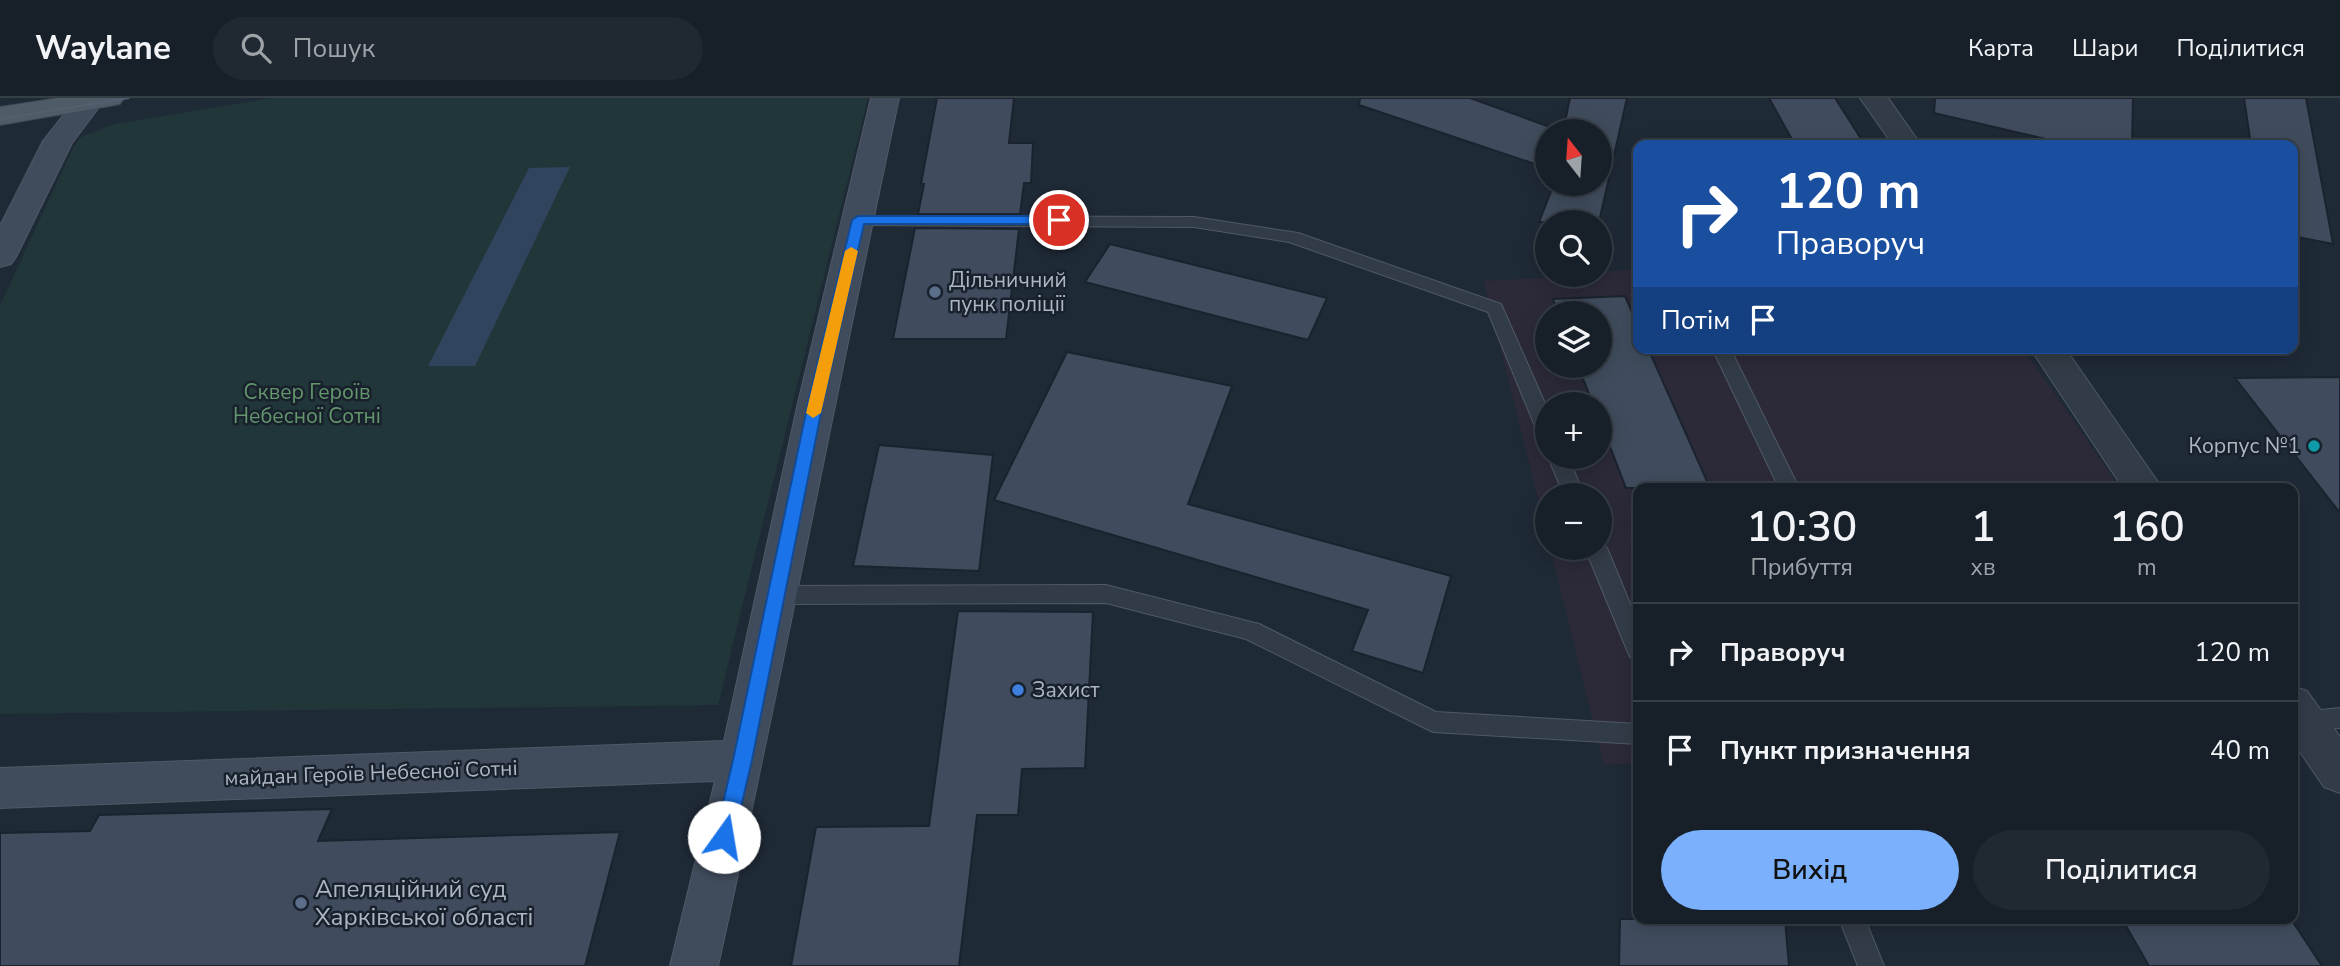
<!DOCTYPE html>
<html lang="uk">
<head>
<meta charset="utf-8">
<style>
  body { margin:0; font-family:"Nunito Sans",sans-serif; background:#202831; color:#f1f3f6; height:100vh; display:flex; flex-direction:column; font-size:26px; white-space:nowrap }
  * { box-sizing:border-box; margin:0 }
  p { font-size:23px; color:#9ea3a8 }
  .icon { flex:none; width:38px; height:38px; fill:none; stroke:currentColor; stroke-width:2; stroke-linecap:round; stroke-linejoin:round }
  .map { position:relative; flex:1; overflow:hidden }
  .panel { position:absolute; left:1633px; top:385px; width:665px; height:441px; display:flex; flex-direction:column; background:#172029; border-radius:14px; box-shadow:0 4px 18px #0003,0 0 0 2px #363e46 }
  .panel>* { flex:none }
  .hud { position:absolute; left:1633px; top:42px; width:665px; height:214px; border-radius:14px; box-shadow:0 4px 18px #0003,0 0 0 2px #363e46; background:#1a4fa0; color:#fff; overflow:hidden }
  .needle { width:46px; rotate:343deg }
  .tools { position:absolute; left:1535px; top:21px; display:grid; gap:14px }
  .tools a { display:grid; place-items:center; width:77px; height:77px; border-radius:50%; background:#172029; box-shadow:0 4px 18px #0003,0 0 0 2px #363e46; font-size:35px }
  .pin { position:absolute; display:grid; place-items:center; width:60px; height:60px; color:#fff; margin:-30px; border:4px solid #fff; border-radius:50%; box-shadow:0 2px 7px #0007 }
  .me { position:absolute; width:77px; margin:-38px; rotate:13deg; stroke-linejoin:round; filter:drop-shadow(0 0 5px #0008) }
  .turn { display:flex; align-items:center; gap:24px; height:147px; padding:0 28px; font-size:32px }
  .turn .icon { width:91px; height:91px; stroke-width:2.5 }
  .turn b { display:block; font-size:49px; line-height:60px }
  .then { display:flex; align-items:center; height:66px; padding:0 28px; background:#0003; gap:14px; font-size:26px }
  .eta { display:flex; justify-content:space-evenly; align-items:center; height:119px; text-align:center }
  .eta b { font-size:42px; font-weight:600; line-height:49px }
  .action { display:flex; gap:14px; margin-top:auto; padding:14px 28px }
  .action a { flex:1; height:80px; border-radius:42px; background:#7ab0fc; color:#111; font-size:28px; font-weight:600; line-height:80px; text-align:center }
  .action a+a { background:#202831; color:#f1f3f6 }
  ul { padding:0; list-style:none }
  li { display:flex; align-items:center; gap:21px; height:98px; padding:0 28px; border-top:2px solid #363e46 }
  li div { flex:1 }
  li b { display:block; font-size:26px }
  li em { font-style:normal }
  header { display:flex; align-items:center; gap:42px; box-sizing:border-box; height:98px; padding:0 35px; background:#172029; border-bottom:2px solid #363e46 }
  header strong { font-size:33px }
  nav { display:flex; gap:38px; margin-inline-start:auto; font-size:24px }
  .search { width:490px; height:63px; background:#202831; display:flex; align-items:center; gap:18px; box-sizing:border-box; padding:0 24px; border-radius:38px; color:#9ea3a8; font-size:26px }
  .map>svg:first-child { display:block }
</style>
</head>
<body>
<header>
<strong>Waylane</strong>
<div class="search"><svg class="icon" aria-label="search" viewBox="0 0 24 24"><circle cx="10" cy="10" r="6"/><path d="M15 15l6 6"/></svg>Пошук</div>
<nav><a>Карта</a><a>Шари</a><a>Поділитися</a></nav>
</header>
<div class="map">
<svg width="2340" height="868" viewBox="0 0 2340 868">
  <rect width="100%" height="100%" fill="#1f2a37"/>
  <path fill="#2c2a39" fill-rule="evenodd" d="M1638,171V250H2023L2120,390H1638V665L1604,667L1550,450H1600V397H1547V437L1484,183L1600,177V174ZM1547,215H1600V268H1547ZM1547,306H1600V359H1547Z"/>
  <polygon fill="#213638" points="272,0 868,0 718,607 0,616 0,207 73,50 81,39 114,26"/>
  <polygon fill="#30445e" points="570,69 475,268 428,268 529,70"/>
  <g fill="#404c5d" stroke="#1a232e" stroke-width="2">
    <polygon points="937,0 1014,0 1009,45 1033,45 1031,85 1024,85 1020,116 918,116 924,86 921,86"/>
    <polygon points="1360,0 1470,0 1561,33 1547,33 1547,70 1359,7"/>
    <polygon points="1570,0 1627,0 1599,124 1539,124 1554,86 1600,86 1600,33 1563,33"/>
    <polygon points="1769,0 1835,0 1865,47 1795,47"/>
    <polygon points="1935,0 2133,0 2132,47 2071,47 1934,15"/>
    <polygon points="2244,0 2306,0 2333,146 2292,138 2292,47 2251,47"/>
    <polygon points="915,130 1019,131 1006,241 893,241"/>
    <polygon points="1110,146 1327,200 1308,242 1085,184"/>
    <polygon points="1625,198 1638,228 1638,250 1648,250 1710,390 1626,390 1600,323 1600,306 1593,306 1578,268 1600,268 1600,215 1558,215 1553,201"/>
    <polygon points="1067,254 1232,288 1188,406 1451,478 1423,575 1352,553 1368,512 994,402"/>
    <polygon points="2340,279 2340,415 2235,280"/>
    <polygon points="879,347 993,357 979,473 853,468"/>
    <polygon points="958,513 1093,514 1085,670 1022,671 1018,717 977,717 959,868 791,868 816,729 929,728"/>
    <polygon points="332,711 318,743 620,734 585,868 0,868 0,735 90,733 99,717"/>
    <polygon points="1620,821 1785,821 1789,868 1619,868"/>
    <polygon points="2122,821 2291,821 2322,868 2149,868"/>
  </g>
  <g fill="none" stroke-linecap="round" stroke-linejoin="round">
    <defs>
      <g id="lane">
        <polygon points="858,118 1194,119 1298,135 1501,206 1547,310 1547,340 1540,338 1537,333 1488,214 1289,144 1194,129 852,127 850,123 852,119"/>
        <polygon points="1712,250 1730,250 1799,390 1779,390"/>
        <polygon points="1548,359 1568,359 1584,397 1564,397"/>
        <polygon points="1600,443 1607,450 1638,525 1638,561 1630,559 1627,552 1585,450 1600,450"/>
        <polygon points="1106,487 1259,526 1436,614 1638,626 1638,646 1433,634 1246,541 1106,505 776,506 768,503 765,497 768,491 776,488"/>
        <polygon points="2340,610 2340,630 2298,633 2292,631 2292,615"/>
        <polygon points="1839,821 1865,821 1884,868 1858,868"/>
      </g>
      <g id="street">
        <polygon points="1860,0 1888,0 1921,47 1893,47"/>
        <polygon points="2030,250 2065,250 2162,390 2123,390"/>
        <polygon points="2292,588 2307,593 2340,639 2340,695 2324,689 2292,642"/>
      </g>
      <g id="secondary">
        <polygon points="77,0 106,0 72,45 16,159 11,166 0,169 0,128 43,43"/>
        <path d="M871,0H899C837,289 782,579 718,868H670L715,683L0,710V670L724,643L798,305Z"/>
      </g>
      <polygon id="primary" points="58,0 124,0 120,6 110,8 0,27 0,9"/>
    </defs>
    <use href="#lane" stroke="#505966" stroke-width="2"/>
    <use href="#street" stroke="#505966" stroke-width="2"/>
    <use href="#secondary" stroke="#505966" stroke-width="2"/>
    <use href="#primary" stroke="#3c4551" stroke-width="2"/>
    <use href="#lane" fill="#323c48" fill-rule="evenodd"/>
    <use href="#street" fill="#323c48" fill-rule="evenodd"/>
    <use href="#secondary" fill="#404b5b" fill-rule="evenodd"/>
    <use href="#primary" fill="#505b68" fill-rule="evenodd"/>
    <polyline stroke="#54606f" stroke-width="2" points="0,21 129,0"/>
  </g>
  <polygon fill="#1a73e8" stroke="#114b97" stroke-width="2" points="858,118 1059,118 1065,122 1059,126 864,126 823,305 752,662 734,739 731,746 724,748 717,746 715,739 733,662 808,305 852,122"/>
  <polygon fill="#f59e0b" points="851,149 858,153 821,315 813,320 806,315 845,153"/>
  <g fill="#5c6f8a" stroke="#18212c" stroke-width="2.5">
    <circle cx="935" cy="194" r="7"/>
    <circle cx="301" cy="805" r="7"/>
  </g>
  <circle fill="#0f9aa8" stroke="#18212c" stroke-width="2.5" cx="2314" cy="348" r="7"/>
  <circle fill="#3f7fe0" stroke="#18212c" stroke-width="2.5" cx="1018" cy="592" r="7"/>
  <g text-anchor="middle" stroke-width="5" stroke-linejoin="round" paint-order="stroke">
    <g font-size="21" fill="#acb6c5" stroke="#18212c" text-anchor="start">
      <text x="949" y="189">Дільничний<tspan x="949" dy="24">пунк поліції</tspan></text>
      <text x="2300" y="355" text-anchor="end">Корпус №1</text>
      <text x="1032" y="599">Захист</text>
    </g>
    <g font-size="21" fill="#63966d" stroke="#18212c">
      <text x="307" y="301">Сквер Героїв<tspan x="307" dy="24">Небесної Сотні</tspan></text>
    </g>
    <g font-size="21" fill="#acb6c5" stroke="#18212c">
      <text transform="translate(371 675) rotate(-2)" y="7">майдан Героїв Небесної Сотні</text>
    </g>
    <g font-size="24" fill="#acb6c5" stroke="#18212c" text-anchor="start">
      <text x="315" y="799">Апеляційний суд<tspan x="315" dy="28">Харківської області</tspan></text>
    </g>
  </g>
</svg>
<div class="tools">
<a><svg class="needle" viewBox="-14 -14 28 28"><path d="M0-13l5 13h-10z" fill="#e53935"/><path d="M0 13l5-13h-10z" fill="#9ea3a8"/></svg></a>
<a><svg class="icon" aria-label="search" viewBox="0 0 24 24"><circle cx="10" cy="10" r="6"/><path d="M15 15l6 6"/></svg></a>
<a><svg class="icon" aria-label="layers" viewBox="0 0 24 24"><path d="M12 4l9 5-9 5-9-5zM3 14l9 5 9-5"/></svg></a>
<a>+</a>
<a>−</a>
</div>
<div class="pin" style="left:1059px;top:122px;background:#d93025"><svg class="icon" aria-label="arrive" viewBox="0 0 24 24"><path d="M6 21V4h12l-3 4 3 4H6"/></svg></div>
<svg class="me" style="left:724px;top:739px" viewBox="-20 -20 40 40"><circle r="19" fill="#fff"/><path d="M0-13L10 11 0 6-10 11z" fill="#1a73e8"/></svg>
<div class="hud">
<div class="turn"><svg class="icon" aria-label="right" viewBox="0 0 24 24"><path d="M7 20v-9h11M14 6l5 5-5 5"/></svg><div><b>120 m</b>Праворуч</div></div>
<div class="then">Потім<svg class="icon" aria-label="arrive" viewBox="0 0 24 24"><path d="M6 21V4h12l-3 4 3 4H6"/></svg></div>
</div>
<section class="panel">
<div class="eta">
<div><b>10:30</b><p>Прибуття</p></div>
<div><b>1</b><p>хв</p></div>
<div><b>160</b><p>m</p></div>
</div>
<ul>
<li><svg class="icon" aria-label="right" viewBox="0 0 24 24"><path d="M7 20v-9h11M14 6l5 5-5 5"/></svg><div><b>Праворуч</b></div><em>120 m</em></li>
<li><svg class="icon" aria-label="arrive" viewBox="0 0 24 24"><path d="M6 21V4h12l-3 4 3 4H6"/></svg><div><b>Пункт призначення</b></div><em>40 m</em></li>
</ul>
<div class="action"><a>Вихід</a><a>Поділитися</a></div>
</section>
</div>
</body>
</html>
